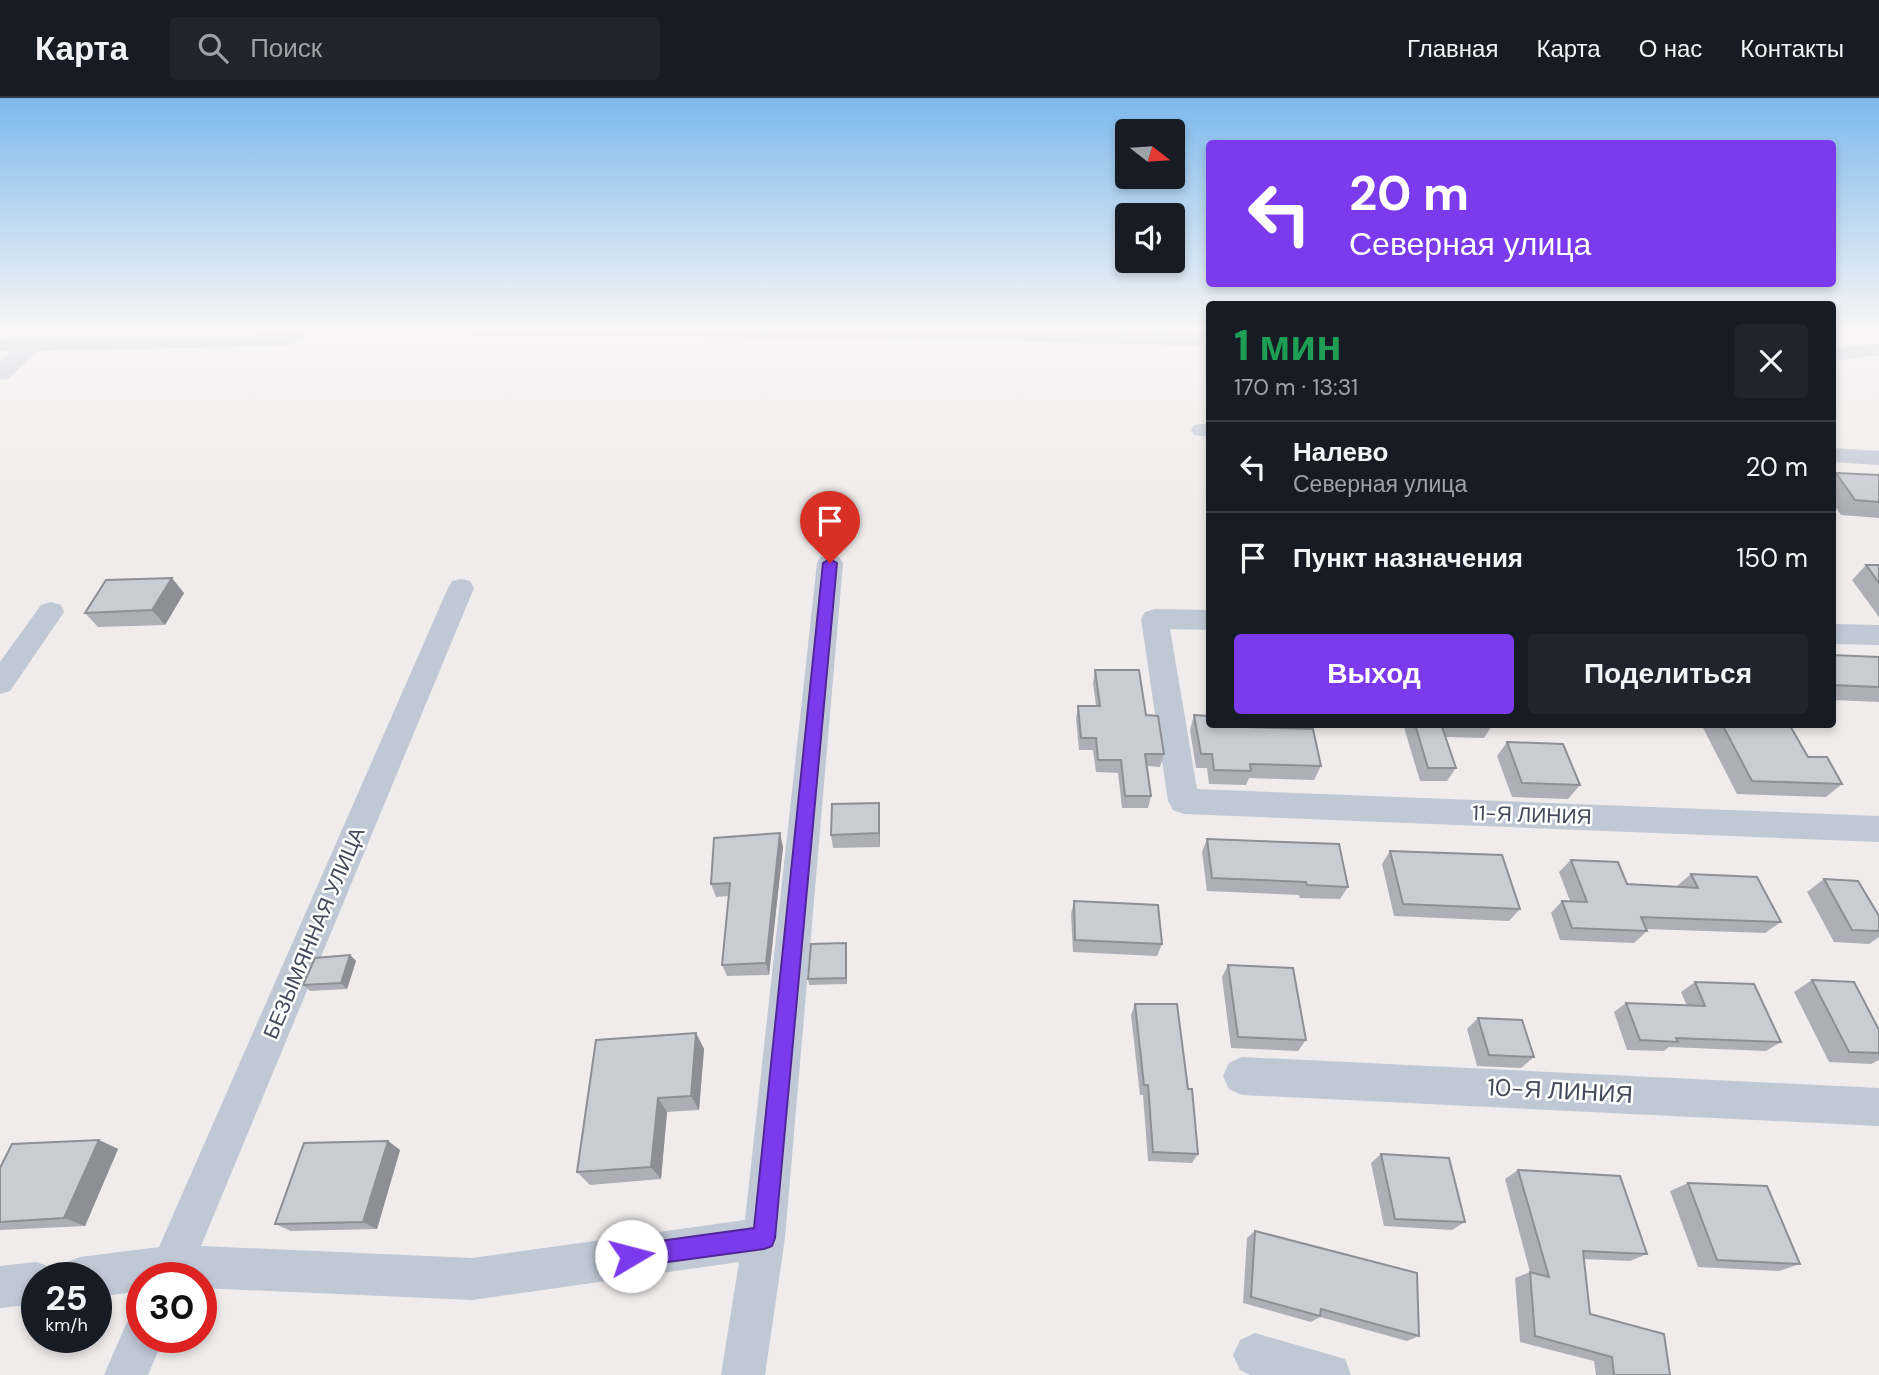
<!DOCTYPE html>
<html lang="ru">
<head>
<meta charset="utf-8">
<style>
  body { margin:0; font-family:"DM Sans",sans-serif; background:#20242c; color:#f1f3f6; height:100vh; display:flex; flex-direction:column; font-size:26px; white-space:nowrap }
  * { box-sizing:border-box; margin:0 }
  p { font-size:23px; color:#9ea1a6 }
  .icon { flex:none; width:38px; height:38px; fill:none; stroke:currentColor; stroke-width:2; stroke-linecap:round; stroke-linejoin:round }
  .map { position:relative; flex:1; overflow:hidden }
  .panel { position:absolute; left:1206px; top:203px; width:630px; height:427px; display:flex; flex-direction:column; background:#171b24; border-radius:7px; box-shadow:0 4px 10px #0003 }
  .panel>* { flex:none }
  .top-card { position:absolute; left:1206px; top:42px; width:630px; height:147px; border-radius:7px; box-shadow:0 4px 10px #0003; background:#7c3aed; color:#fff; overflow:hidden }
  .needle { width:46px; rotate:107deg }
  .tools { position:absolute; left:1115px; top:21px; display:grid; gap:14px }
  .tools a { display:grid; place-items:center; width:70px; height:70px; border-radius:7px; background:#171b24; box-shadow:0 4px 10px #0003; font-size:35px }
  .speed { position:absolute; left:21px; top:1164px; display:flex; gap:14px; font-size:35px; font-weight:700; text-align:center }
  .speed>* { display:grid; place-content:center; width:91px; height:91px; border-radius:50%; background:#171b24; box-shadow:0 4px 10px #0003; line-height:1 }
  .speed small { font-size:18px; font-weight:400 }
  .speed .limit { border:10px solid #d22; background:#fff; color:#111 }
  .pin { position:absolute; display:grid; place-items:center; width:60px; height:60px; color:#fff; margin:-72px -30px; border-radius:50% 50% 50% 0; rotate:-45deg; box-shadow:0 0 7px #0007 }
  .pin .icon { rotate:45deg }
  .me { position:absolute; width:77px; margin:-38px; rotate:82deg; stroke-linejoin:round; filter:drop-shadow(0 0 5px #0008) }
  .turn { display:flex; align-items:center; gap:24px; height:147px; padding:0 28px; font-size:32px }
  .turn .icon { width:91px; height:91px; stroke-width:2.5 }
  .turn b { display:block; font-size:49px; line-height:60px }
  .round { display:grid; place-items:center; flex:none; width:74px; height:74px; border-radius:7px; background:#20242c }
  .summary { display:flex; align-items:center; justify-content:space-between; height:119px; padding:0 28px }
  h1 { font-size:42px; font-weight:800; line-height:52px; color:#1e9e55 }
  .cta { display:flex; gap:14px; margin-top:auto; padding:14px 28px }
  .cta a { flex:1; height:80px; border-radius:7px; background:#7c3aed; color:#fff; font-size:28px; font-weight:800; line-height:80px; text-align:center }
  .cta a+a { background:#20242c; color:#f1f3f6 }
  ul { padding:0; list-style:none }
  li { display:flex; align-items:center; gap:21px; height:91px; padding:0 28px; border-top:2px solid #363941 }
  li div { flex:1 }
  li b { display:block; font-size:26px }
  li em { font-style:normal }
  header { display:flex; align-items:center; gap:42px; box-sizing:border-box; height:98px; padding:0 35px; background:#171b24; border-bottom:2px solid #363941 }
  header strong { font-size:33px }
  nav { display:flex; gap:38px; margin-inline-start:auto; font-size:24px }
  .search { width:490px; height:63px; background:#20242c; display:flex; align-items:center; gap:18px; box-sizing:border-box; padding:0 24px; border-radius:7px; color:#9ea1a6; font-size:26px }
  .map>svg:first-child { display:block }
</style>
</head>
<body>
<header>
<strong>Карта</strong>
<div class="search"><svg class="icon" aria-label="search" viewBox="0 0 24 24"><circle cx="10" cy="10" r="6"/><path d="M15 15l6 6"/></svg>Поиск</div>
<nav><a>Главная</a><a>Карта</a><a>О нас</a><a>Контакты</a></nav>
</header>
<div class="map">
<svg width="1879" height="1277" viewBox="0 0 1879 1277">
  <rect width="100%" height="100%" fill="#efeceb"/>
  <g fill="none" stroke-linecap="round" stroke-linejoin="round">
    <g fill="#c0c7d5" fill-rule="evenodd">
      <polygon points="290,232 311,232 305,241 285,248 37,253 8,281 0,282 0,264 12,253 0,253 0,241 282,236"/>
      <polygon points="460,232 1074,232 1189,235 1189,232 1209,232 1209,245 1201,248 976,242 470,238"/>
      <polygon points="1879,245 1879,257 1832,263 1832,251"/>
      <polygon points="1209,325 1209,339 1194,337 1191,332 1194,327"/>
      <polygon points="1832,350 1879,353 1879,367 1832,364"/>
      <polygon points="830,456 839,459 843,465 785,1140 765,1277 721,1277 739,1164 472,1202 201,1190 201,1180 142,1180 142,1193 96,1199 96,1180 59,1180 65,1165 80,1159 159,1149 448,490 452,483 461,481 470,483 474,490 201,1148 472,1160 745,1122 817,465 821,459"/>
      <polygon points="51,504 61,507 64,514 10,593 0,596 0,564 41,507"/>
      <polygon points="1155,511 1209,512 1209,532 1170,531 1197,691 1879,718 1879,744 1184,716 1173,712 1168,703 1141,521 1145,514"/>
      <polygon points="1832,526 1879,527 1879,547 1832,546"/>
      <polygon points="1242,959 1879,990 1879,1028 1242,997 1229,991 1223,978 1229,965"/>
      <polygon points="37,1164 52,1170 56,1180 37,1180 37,1206 0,1210 0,1168"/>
      <polygon points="142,1217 142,1239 164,1239 148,1277 104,1277 127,1224"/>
      <polygon points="1255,1235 1345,1261 1351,1277 1250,1277 1240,1272 1233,1257 1240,1242"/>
    </g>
  </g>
  <g fill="#aeafb6">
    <polygon points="1836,375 1879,377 1879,420 1841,417 1832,404 1832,380"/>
    <polygon points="1866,467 1879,467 1879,519 1852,482"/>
    <polygon points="184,495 165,527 98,529 85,515"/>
    <polygon points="1832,557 1879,559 1879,604 1832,602"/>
    <polygon points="1095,572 1146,617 1164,656 1160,669 1147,668 1151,698 1148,710 1122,710 1118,675 1096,674 1093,652 1079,652 1076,620 1078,608 1096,608 1093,585"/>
    <polygon points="1194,617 1244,629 1321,668 1314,682 1249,680 1246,687 1209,686 1207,670 1196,670 1190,632"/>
    <polygon points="1403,626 1493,626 1484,640 1445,639 1456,670 1447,683 1420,683"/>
    <polygon points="1701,626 1789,626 1808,659 1842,686 1826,699 1737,696"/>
    <polygon points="1507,644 1580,687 1568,701 1512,699 1497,658"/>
    <polygon points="880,719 880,749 833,750 831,737"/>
    <polygon points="1207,741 1348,789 1340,801 1300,800 1299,797 1207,793 1202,754"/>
    <polygon points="783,749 769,877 727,878 722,867 729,798 716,799 711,786"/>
    <polygon points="1390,753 1520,811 1509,823 1394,818 1382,766"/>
    <polygon points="1571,762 1627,786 1677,788 1691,776 1781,824 1765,835 1646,831 1647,833 1634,845 1560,842 1551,815 1562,803 1570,803 1559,774"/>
    <polygon points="1824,781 1879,818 1879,839 1869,846 1834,844 1807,794"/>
    <polygon points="1074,803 1162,846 1157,858 1073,854 1071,816"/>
    <polygon points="847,851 847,886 809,887 808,881"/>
    <polygon points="350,857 356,863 347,891 310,893 303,887"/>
    <polygon points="1228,867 1306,942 1298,953 1231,950 1222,879"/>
    <polygon points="1812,882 1879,932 1879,962 1871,966 1829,964 1794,894"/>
    <polygon points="1695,884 1781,944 1766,953 1669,949 1664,953 1627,952 1614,914 1626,905 1687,908 1681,894"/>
    <polygon points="1135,906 1188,991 1198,1056 1192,1065 1148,1063 1143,997 1140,997 1131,917"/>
    <polygon points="1478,920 1534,959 1521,970 1477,968 1467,931"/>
    <polygon points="696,935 704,951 699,1012 667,1014 661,1081 590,1087 577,1074"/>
    <polygon points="99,1042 118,1051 85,1128 0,1132 0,1070"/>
    <polygon points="388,1043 400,1052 377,1131 291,1133 275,1126"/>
    <polygon points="1381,1056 1465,1124 1452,1132 1384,1128 1371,1065"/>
    <polygon points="1518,1072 1647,1156 1630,1163 1584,1161 1590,1216 1670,1277 1596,1277 1594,1263 1520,1244 1515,1180 1530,1174 1505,1081"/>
    <polygon points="1688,1085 1800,1166 1779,1173 1698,1169 1670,1093"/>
    <polygon points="1255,1133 1419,1238 1407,1243 1320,1219 1311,1224 1243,1205 1247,1140"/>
  </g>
  <g fill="#8d8f94">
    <polygon points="172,480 184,495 165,527 152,512"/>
    <polygon points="879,705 880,719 880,749 879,735"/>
    <polygon points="780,735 783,749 769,877 766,865"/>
    <polygon points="846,845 847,851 847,886 846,880"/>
    <polygon points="350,857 356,863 347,891 341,885"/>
    <polygon points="696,935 704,951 699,1012 691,998"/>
    <polygon points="658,1000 667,1014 661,1081 651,1069"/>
    <polygon points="99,1042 118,1051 85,1128 64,1120"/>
    <polygon points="388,1043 400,1052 377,1131 363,1124"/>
  </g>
  <g fill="#caccd4" stroke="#8d8f94" stroke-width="2">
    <polygon points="1836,375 1879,377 1879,404 1855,402"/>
    <polygon points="1866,467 1879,467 1879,485"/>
    <polygon points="172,480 152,512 85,515 106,482"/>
    <polygon points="1832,557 1879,559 1879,589 1832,587"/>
    <polygon points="1095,572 1139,572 1146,617 1158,618 1164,656 1145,656 1151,698 1125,698 1121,662 1098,662 1096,640 1081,640 1078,608 1100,608"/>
    <polygon points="1194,617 1209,618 1209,626 1244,626 1244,629 1313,631 1321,668 1250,666 1251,673 1214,672 1212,656 1201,656"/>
    <polygon points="1415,626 1441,626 1456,670 1428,670"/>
    <polygon points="1722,626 1789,626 1808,659 1827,659 1842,686 1752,683"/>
    <polygon points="1507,644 1563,646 1580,687 1522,685"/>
    <polygon points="879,705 879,735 831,737 832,706"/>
    <polygon points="780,735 766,865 722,867 730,785 711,786 714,740"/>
    <polygon points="1207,741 1339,746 1348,789 1307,787 1306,784 1212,780"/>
    <polygon points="1390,753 1502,757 1520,811 1403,806"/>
    <polygon points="1571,762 1618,764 1627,786 1698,790 1691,776 1757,779 1781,824 1641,819 1647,833 1572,830 1562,803 1587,804"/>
    <polygon points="1824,781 1858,783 1879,818 1879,833 1852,832"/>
    <polygon points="1074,803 1158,807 1162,846 1075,842"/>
    <polygon points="846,845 846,880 808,881 811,846"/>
    <polygon points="350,857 341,885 303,887 315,860"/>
    <polygon points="1228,867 1293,870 1306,942 1238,939"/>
    <polygon points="1812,882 1854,884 1879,932 1879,955 1849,954"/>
    <polygon points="1695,884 1754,886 1781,944 1676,940 1678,944 1640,942 1626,905 1705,908"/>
    <polygon points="1135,906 1177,906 1188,991 1192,991 1198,1056 1153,1054 1148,987 1144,987"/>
    <polygon points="1478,920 1522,922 1534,959 1489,957"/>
    <polygon points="696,935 691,998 658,1000 651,1069 577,1074 596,942"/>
    <polygon points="99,1042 64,1120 0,1124 0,1070 12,1046"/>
    <polygon points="388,1043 363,1124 275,1126 304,1045"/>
    <polygon points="1381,1056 1449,1060 1465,1124 1395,1121"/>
    <polygon points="1518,1072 1620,1078 1647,1156 1583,1153 1590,1216 1664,1236 1670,1277 1614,1277 1612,1259 1535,1238 1530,1174 1549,1179"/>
    <polygon points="1688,1085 1767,1088 1800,1166 1717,1162"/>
    <polygon points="1255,1133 1417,1175 1419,1238 1321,1211 1320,1218 1251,1199"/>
  </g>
  <linearGradient id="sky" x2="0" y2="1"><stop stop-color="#7db9ec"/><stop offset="0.56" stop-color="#f8f6f6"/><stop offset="1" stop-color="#f8f6f6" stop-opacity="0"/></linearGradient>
  <rect width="1879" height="411" fill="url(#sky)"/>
  <polygon fill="#7c3aed" stroke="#51269a" stroke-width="2" points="830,461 837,465 775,1140 772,1148 764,1151 631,1169 624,1166 620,1158 624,1150 631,1147 754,1130 823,465"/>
  <g text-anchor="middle" stroke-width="5" stroke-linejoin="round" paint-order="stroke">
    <g font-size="21" fill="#434a5b" stroke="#fff">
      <text transform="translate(1532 717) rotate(2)" y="7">11-Я ЛИНИЯ</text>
      <text transform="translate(314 835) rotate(-67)" y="7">БЕЗЫМЯННАЯ УЛИЦА</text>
    </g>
    <g font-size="24" fill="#434a5b" stroke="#fff">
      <text transform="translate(1560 993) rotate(3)" y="8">10-Я ЛИНИЯ</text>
    </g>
  </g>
</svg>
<div class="tools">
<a><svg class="needle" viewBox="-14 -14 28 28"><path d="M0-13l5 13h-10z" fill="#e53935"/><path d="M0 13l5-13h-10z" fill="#9ea1a6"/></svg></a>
<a><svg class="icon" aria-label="sound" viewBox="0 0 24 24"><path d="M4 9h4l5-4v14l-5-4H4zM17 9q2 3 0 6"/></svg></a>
</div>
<div class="speed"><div>25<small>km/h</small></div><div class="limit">30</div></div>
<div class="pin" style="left:830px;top:465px;background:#d93025"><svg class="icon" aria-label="arrive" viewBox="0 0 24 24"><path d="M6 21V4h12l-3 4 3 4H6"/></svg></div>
<svg class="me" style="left:631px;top:1158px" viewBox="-20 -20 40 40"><circle r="19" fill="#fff"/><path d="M0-13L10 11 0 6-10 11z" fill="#7c3aed"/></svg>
<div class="top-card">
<div class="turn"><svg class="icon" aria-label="left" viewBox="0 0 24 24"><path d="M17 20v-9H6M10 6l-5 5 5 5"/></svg><div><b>20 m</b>Северная улица</div></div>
</div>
<section class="panel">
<div class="summary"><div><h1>1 мин</h1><p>170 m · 13:31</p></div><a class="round"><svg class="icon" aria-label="close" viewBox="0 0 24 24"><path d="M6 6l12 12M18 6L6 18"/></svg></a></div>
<ul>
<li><svg class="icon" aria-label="left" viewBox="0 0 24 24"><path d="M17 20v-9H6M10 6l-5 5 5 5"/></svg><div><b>Налево</b><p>Северная улица</p></div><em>20 m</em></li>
<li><svg class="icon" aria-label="arrive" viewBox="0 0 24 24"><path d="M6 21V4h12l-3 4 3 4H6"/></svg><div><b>Пункт назначения</b></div><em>150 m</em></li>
</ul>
<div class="cta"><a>Выход</a><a>Поделиться</a></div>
</section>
</div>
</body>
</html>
